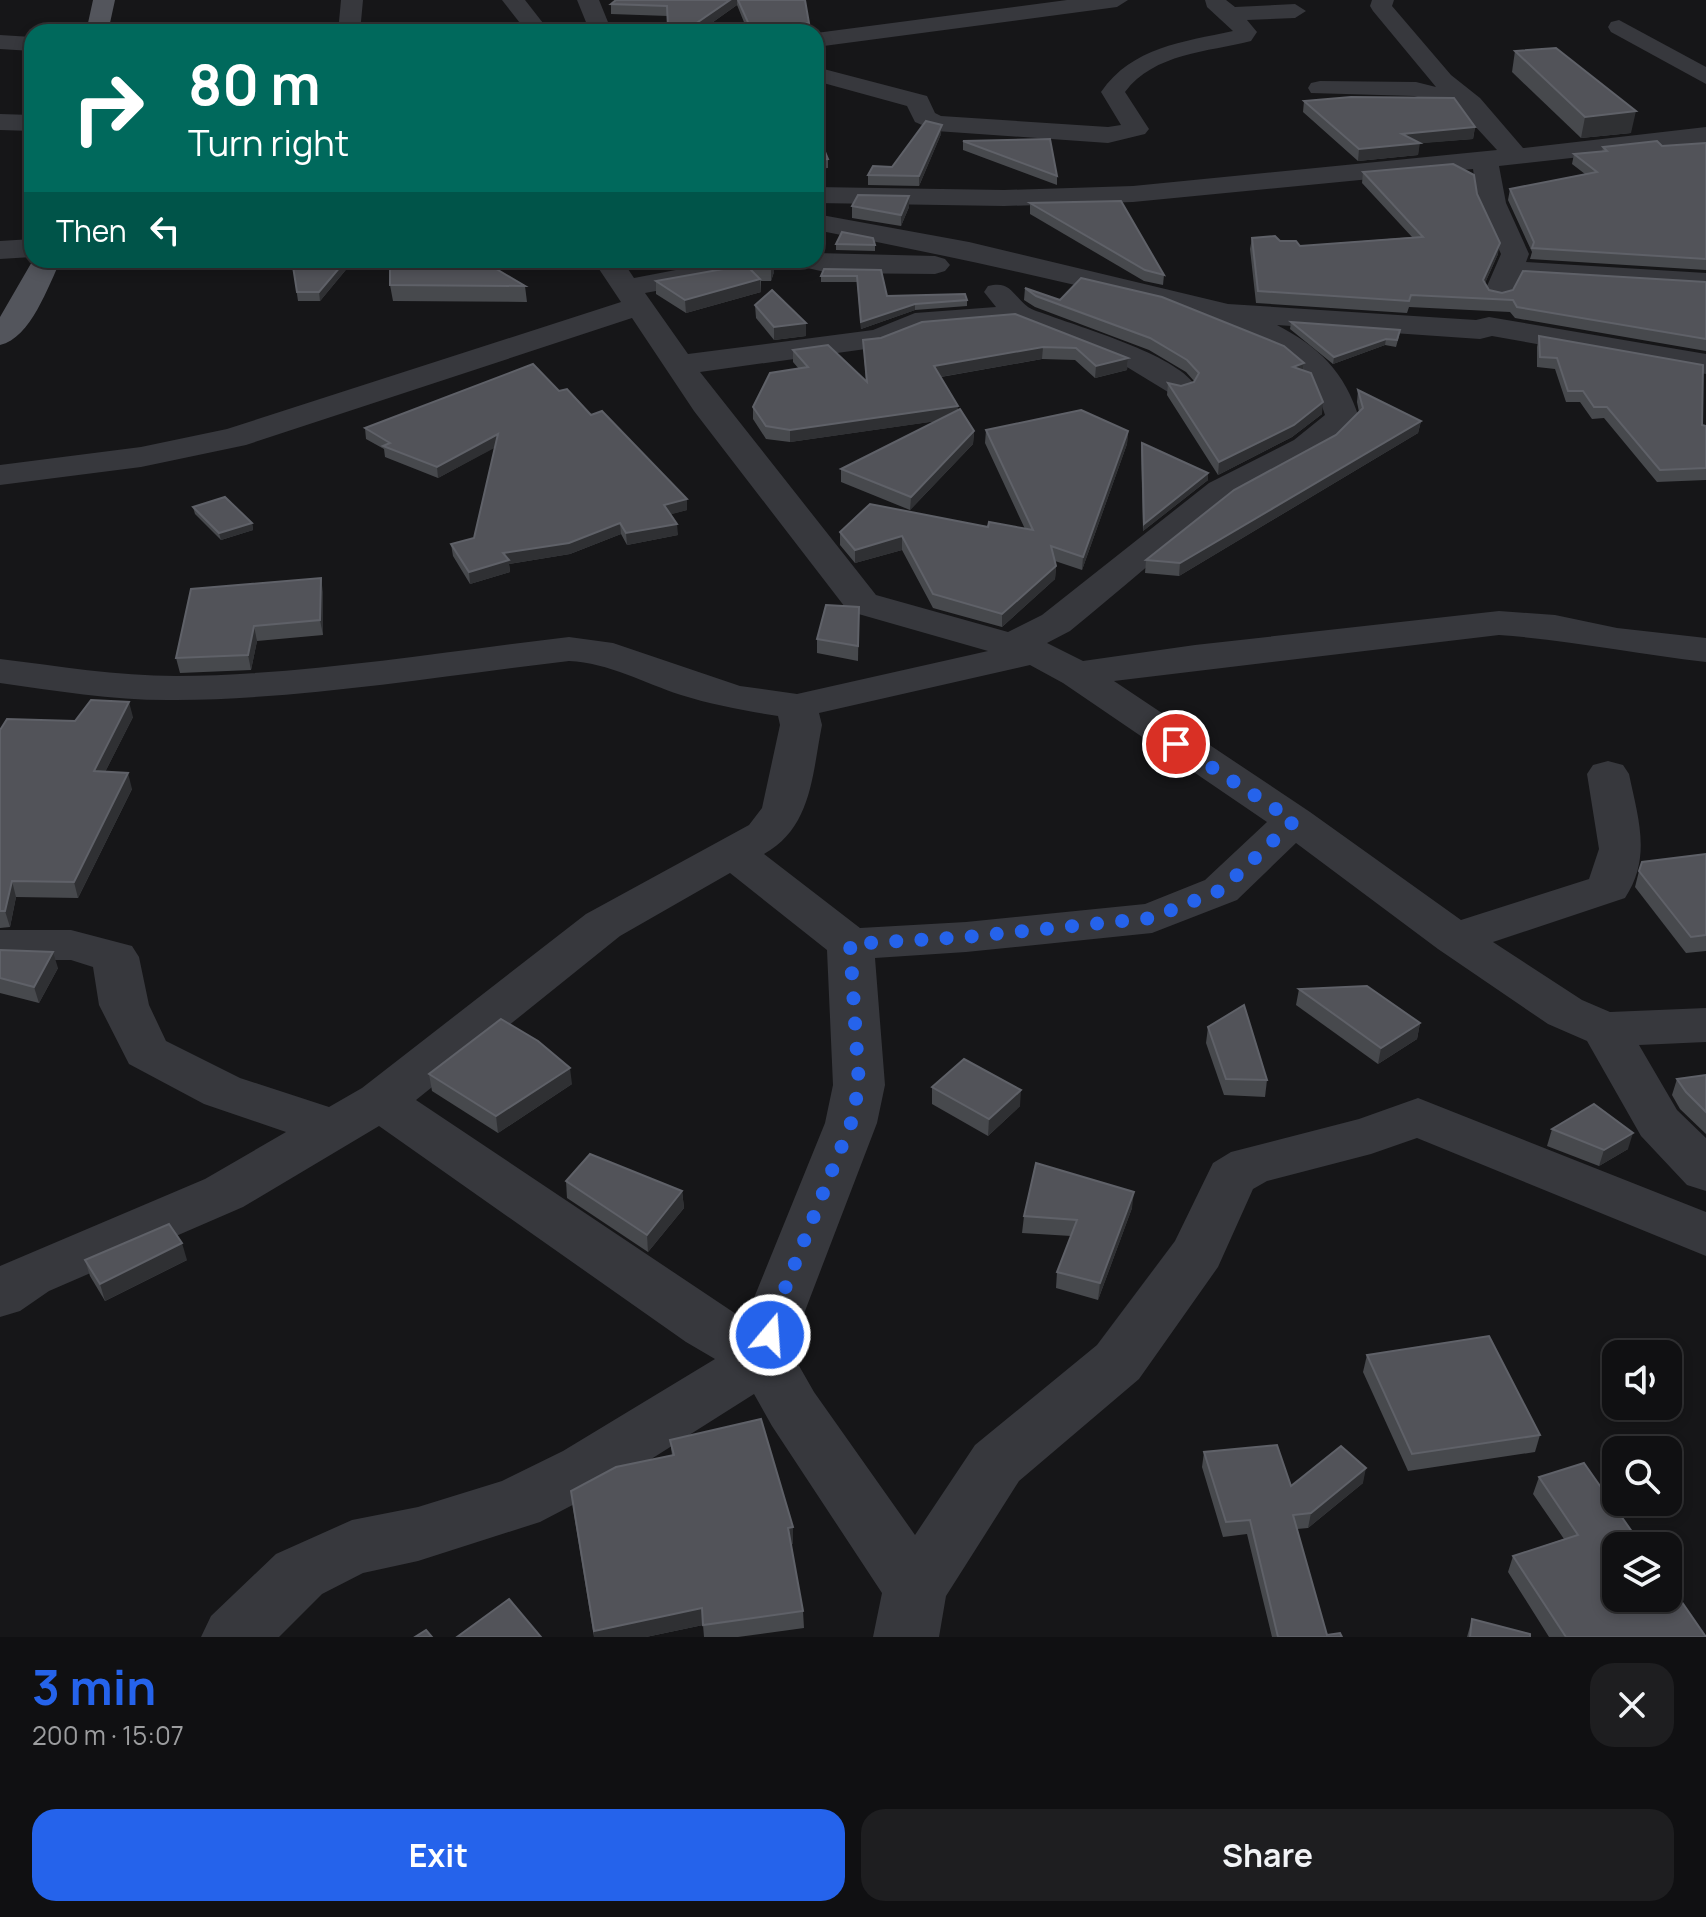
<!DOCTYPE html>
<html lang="en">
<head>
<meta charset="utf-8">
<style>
  body { margin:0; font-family:Manrope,sans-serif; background:#1e1e20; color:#f1f3f6; height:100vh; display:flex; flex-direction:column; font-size:30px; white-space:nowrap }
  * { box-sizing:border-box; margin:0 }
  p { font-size:26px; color:#9c9d9f }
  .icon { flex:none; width:44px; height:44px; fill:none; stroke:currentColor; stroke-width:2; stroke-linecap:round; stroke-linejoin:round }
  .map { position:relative; height:1637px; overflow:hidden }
  .side { display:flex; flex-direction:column; background:#101012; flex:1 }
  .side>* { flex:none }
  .hud { position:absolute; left:24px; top:24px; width:800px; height:244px; border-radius:24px; box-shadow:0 4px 12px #0003,0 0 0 2px #303032; background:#00695c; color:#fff; overflow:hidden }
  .controls { position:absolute; left:1602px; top:1340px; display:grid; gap:16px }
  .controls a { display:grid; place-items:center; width:80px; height:80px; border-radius:16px; background:#101012; box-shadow:0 4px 12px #0003,0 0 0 2px #303032; font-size:40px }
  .pin { position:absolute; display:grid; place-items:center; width:68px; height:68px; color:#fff; margin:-34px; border:4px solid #fff; border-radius:50%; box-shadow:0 2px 8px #0007 }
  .me { position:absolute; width:88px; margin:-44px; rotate:18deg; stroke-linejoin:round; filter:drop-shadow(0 0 6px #0008) }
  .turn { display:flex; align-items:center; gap:28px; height:168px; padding:0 32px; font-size:36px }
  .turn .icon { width:104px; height:104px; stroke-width:2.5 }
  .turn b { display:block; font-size:56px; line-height:68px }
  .then { display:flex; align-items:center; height:76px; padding:0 32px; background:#0003; gap:16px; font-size:30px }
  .round { display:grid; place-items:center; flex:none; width:84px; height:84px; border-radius:24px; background:#1e1e20 }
  .headline { display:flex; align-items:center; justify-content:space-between; height:136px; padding:0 32px }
  h1 { font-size:48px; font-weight:700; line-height:60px; color:#2563eb }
  .action { display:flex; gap:16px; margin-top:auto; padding:16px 32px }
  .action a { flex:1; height:92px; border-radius:24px; background:#2563eb; color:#fff; font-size:32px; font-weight:700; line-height:92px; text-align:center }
  .action a+a { background:#1e1e20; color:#f1f3f6 }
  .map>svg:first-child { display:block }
</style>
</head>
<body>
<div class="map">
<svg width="1706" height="1637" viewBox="0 0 1706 1637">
  <rect width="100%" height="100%" fill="#161618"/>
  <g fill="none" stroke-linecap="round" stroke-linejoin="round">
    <g fill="#37383d" fill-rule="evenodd">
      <polygon points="341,0 363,0 360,32 338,32"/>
      <polygon points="502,0 525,0 550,32 527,32"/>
      <polygon points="577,0 599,0 612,32 590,32"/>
      <polygon points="1067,0 1128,0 1117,7 816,47 816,33"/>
      <path d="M1205,0H1226L1235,7L1295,4L1306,11L1295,18L1247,20L1257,32L1251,41C1208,52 1154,53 1125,92L1149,129L1145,134L1108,143L936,131L915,122L907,106L816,81V67L927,96L935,113L941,116L1108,127L1121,125L1101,92C1132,47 1183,42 1233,31L1207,7Z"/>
      <polygon points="1372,0 1394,0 1392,6 1451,75 1480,98 1523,148 1706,127 1706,143 1499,166 1506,203 1529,254 1526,262 1706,273 1706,291 1519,279 1510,299 1499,302 1488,299 1484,293 1501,254 1478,203 1473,169 1133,202 1004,206 816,203 816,187 1004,190 1133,186 1497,150 1450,99 1436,102 1414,96 1311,93 1308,88 1311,83 1320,81 1416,82 1436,87 1373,11 1370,6"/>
      <polygon points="1619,20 1706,67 1706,84 1611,32 1608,27 1611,22"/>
      <polygon points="0,35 32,37 32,51 0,49"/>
      <polygon points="0,114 32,115 32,131 0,130"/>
      <path d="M816,214L969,242L1228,304L1476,320L1489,317L1706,354V374L1492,336L1480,339L1277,325C1319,347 1345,372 1359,418C1329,461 1271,470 1231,500C1175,541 1123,588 1070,631L1047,643L1083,661L1195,645L1499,611L1555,615L1617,628L1706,638V662C1637,654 1569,640 1499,635L1114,681L1310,812L1461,920L1589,879L1599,849L1587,774L1593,765L1608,761L1623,765L1629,774C1638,818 1652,857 1625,898L1493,942L1582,1000L1610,1012L1706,1008V1042L1639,1045L1677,1110L1706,1138V1191L1687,1185L1641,1136L1587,1041L1548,1024L1438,949L1296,843L1237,900L1152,933L966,952L875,958L885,1085L877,1123L805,1311L794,1357L814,1392L915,1535L975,1445L1097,1345L1175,1241L1213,1163L1231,1152L1359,1119L1418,1098L1706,1212V1256L1417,1138L1371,1154L1267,1181L1253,1189L1218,1267L1139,1379L1019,1481L946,1596L939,1637H873L882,1593L772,1426L754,1394L607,1487L540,1522L418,1561L363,1573L322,1594L279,1637H201L211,1616L276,1554L352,1520L418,1507L502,1481L563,1451L715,1359L686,1342L379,1126L243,1207L49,1291L20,1311L0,1317V1266L205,1179L286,1132L204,1104L129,1064L99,1005L93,967L71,960H0V930H71L132,946L139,957L149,1005L166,1041L240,1078L329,1107L362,1088L586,914L749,825L762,808L780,725L778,716C746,711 713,705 681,695C644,683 609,663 569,661C439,676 307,699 176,700C117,701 58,691 0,683V659C58,666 117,676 176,676C307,675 439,652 569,637L613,643L740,686L797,694L988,651L848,611L694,411L632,318L246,445L141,467L0,485V465L141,447L227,429L621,302L593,260H622L634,278L728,260H789L785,266L775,269L645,293L688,354L873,330L915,313L996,307L984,292L988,286C1011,280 1012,295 1028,307C1032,310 1040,312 1045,314C1082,328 1174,354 1195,385L1190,392L1179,395L1168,392L1127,367L1015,323L921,331L880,347L700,372L876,595L1008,632L1042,615L1209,483L1294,440L1325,415C1318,392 1310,375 1290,360C1235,317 1163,306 1097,290C1003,268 910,248 816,230ZM1030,665L1063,683L1267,822L1205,880L1145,904L966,922L860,928L764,854C812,827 812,775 822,725L819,713ZM730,873L827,950L833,1085L825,1123L745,1320L416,1100L620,936Z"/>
      <polygon points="32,239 32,257 0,259 0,241"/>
      <polygon points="816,253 935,256 945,259 950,265 945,271 935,274 829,273 799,266 795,260 816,260"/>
    </g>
    <g fill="#53555c" fill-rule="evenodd">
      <polygon points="93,0 115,0 108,32 86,32"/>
      <path d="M33,260H61C48,286 31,338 0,345V317Z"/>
    </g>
  </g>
  <g fill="#47494d">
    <polygon points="616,0 805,0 809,23 809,32 748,32 737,5 699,32 669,32 668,16 611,14 611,4"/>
    <polygon points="1515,51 1631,133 1581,138 1512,72"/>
    <polygon points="1304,101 1475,127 1473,139 1419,143 1418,155 1358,161 1303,112"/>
    <polygon points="816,134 828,159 828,168 816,169"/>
    <polygon points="941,134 919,186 868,185 868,175 892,167"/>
    <polygon points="963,141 1057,176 1057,185 963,150"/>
    <polygon points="1706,143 1706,270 1530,259 1532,252 1508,200 1510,189 1585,174 1572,164 1574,154 1602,152 1603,147 1662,146"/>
    <polygon points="1363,172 1477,194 1498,254 1485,283 1489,290 1502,293 1706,282 1706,351 1515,318 1510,312 1409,307 1407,313 1256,303 1250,249 1252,238 1280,241 1300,246 1412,237 1362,183"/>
    <polygon points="909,196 909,207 901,226 852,218 852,206"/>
    <polygon points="1030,203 1164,275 1163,285 1144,281 1030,214"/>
    <polygon points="836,244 875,245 875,251 836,250"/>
    <polygon points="292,260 354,260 320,301 298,301"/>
    <polygon points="390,260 499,260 500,265 491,266 525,286 527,302 393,301 390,285"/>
    <polygon points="774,260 774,272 771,281 761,281 761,292 686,313 656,294 656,281"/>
    <polygon points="881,270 887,296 967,300 967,306 915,310 861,329 857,282 821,282 821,276"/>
    <polygon points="1025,288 1060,300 1304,363 1303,370 1322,414 1292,437 1218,475 1167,395 1168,383 1181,386 1194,382 1194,381 1186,372 1149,350 1035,307 1024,300"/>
    <polygon points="755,305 806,323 806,336 774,340 756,318"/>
    <polygon points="1015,314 1128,358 1127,370 1095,378 1075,360 1042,359 941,377 958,406 958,411 974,431 973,444 910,510 841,482 841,469 936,421 790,442 766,439 753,419 753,407 799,369 793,362 793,350 866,381 863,340"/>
    <polygon points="1291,322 1399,336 1396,347 1385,345 1333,364 1290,329"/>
    <polygon points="1539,336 1702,425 1706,426 1706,480 1657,482 1604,418 1592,419 1580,402 1566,402 1555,369 1537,367 1537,347"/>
    <polygon points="1358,390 1421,421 1418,433 1179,576 1145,573 1146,560 1336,435 1359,412 1357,402"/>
    <polygon points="559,391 591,415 687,510 671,514 678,535 627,545 621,534 570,554 509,564 510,572 470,584 453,556 451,544 474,538 495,447 438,478 385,457 384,449 366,439 365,428"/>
    <polygon points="986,430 1128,431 1127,444 1082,570 1055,561 1056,566 1055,579 1002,627 933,608 902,550 855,563 840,545 840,532 988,527 1025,529 985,443"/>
    <polygon points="1142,443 1208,480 1143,531 1141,450"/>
    <polygon points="193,507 252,523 253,530 221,540 195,514"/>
    <polygon points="323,592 323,635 257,641 251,670 180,673 176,658"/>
    <polygon points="859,607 858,661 817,653 817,639"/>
    <polygon points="133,717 105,772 132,789 78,898 16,897 10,927 0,928 0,730 75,721"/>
    <polygon points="1706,854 1706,951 1686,953 1635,887 1639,871"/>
    <polygon points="0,950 58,968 39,1003 0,993"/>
    <polygon points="1299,989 1420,1023 1417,1039 1378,1064 1296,1005"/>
    <polygon points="1208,1027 1267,1080 1265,1097 1224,1095 1206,1043"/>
    <polygon points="429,1074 572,1084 498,1133 432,1091"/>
    <polygon points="1706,1075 1706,1134 1680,1109 1672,1095 1677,1079"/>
    <polygon points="932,1087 1020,1106 988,1136 932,1104"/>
    <polygon points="1552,1129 1628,1149 1599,1166 1547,1146"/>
    <polygon points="566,1181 682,1191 684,1208 648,1252 567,1198"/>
    <polygon points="1132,1208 1098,1300 1056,1288 1057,1272 1071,1236 1022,1233 1024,1216"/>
    <polygon points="85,1260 187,1260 105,1301 90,1276"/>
    <polygon points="1367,1355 1540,1435 1535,1452 1408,1471 1363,1372"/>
    <polygon points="670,1440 793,1527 793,1544 791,1544 803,1611 804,1628 738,1637 704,1637 703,1625 646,1637 594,1637 573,1508 672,1455"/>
    <polygon points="1204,1452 1291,1486 1363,1483 1308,1528 1297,1529 1327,1635 1342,1637 1272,1637 1247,1534 1223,1537 1202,1467"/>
    <polygon points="1539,1477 1706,1637 1549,1637 1508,1572 1513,1556 1564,1539 1533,1494"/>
    <polygon points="1472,1619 1530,1637 1467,1637"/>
  </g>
  <g fill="#2f3033">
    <polygon points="730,0 737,0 737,5 699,32 669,32 668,27"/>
    <polygon points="809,23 809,32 751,32 751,29"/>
    <polygon points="1636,111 1631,133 1581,138 1585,117"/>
    <polygon points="942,125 941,134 919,186 919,176"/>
    <polygon points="1475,127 1473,139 1401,145 1402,134"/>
    <polygon points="1420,143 1418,155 1358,161 1359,149"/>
    <polygon points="909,196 909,207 901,226 901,215"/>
    <polygon points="1500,243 1498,254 1481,292 1483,280"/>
    <polygon points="346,260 354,260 320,301 319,292"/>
    <polygon points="682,260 712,260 682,266"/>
    <polygon points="774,260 774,272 771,281 771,269"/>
    <polygon points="760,279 761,292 686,313 685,300"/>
    <polygon points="915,304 915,310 861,329 861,322"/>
    <polygon points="806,323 806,336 774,340 774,327"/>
    <polygon points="1386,339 1385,345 1333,364 1334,357"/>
    <polygon points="1043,347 1042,359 934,378 934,366"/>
    <polygon points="1128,358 1127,370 1095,378 1096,366"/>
    <polygon points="1304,363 1302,375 1293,367"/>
    <polygon points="1323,402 1322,414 1292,437 1218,475 1219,462"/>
    <polygon points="958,406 958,418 790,442 790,430"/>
    <polygon points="1421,421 1418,433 1179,576 1180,563"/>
    <polygon points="974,431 973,444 910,510 911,497"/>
    <polygon points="1128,431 1127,444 1082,570 1083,557"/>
    <polygon points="498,434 500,445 438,478 437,467"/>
    <polygon points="1208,473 1208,480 1143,531 1144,524"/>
    <polygon points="687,499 687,510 665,516 664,505"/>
    <polygon points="252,523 253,530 221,540 219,533"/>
    <polygon points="620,523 621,534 570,554 509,564 510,572 470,584 469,572 503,553"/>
    <polygon points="677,524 678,535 627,545 626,533"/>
    <polygon points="902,536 902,550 855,563 855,550"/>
    <polygon points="1056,566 1055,579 1002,627 1002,614"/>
    <polygon points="321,578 323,592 323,635 320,620"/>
    <polygon points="254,626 257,641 251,670 248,655"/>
    <polygon points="129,702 133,717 98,786 94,771"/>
    <polygon points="128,773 132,789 78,898 74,882"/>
    <polygon points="12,881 16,897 10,927 5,911"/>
    <polygon points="53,952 58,968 39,1003 34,987"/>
    <polygon points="1420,1023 1417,1039 1378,1064 1381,1048"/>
    <polygon points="570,1068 572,1084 498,1133 496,1116"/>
    <polygon points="1021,1090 1020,1106 988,1136 989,1119"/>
    <polygon points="1633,1133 1628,1149 1599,1166 1604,1150"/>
    <polygon points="682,1191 684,1208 648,1252 647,1235"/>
    <polygon points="1134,1192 1132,1208 1098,1300 1100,1283"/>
    <polygon points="182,1243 187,1260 105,1301 100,1284"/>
    <polygon points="1366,1468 1363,1483 1308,1528 1311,1513"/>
    <polygon points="793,1527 793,1544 789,1545 788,1528"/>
    <polygon points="702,1608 703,1625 646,1637 594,1637 594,1631"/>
  </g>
  <g fill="#525359" stroke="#5f6168" stroke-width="2">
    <polygon points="616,0 730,0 695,24 668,27 667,6 611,4"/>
    <polygon points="738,0 805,0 809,23 751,29"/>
    <polygon points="1556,48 1636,111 1585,117 1515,51"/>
    <polygon points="1351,97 1454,98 1475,127 1402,134 1420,143 1359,149 1304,101"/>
    <polygon points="926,121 942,125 919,176 868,175 873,166 892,167"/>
    <polygon points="816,134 819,137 828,159 816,160"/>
    <polygon points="1050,139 1057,176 963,141"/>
    <polygon points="1657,141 1662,146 1706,143 1706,259 1532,248 1534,242 1510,189 1597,172 1574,154 1607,151 1603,147"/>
    <polygon points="1453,164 1474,175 1477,194 1500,243 1483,280 1489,290 1502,293 1513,290 1523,271 1706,282 1706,339 1517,307 1513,300 1411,295 1409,301 1258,291 1252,238 1275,236 1280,241 1296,241 1300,246 1423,237 1363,172"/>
    <polygon points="858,195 909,196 901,215 852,206"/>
    <polygon points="1121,201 1164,275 1145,270 1030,203"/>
    <polygon points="842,232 873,238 875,245 836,244"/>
    <polygon points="292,260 346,260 319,292 297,292"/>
    <polygon points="390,260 481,260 525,286 390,285"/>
    <polygon points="774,260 771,269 750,269 760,279 685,300 656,281"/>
    <polygon points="824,269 881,270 887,296 965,294 967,300 915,304 861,322 857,276 821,276"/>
    <polygon points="1081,278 1162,297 1284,346 1304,363 1293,367 1311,373 1323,402 1294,425 1219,462 1168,383 1181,386 1194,382 1199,373 1187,360 1150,338 1036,296 1025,288 1060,300"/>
    <polygon points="772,290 806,323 774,327 755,305"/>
    <polygon points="1015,314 1128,358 1096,366 1076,348 1043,347 934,366 958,406 790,430 766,426 753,407 770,373 808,367 793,350 828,345 867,382 863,340 881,338 922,322"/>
    <polygon points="1291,322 1400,330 1397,340 1386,339 1334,357"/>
    <polygon points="1539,336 1703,365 1702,425 1706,426 1706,468 1660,470 1607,407 1594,407 1583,391 1568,391 1557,358 1540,357"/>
    <polygon points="533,364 559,391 567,389 591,415 602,411 687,499 664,505 677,524 626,533 620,523 569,543 503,553 509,560 469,572 451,544 474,538 498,434 437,467 383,446 390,443 365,428"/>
    <polygon points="1358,390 1421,421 1180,563 1146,560 1234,490 1336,435 1363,408"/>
    <polygon points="960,409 974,431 911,497 841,469"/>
    <polygon points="1081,410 1128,431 1083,557 1051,546 1056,566 1002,614 933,594 902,536 855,550 840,532 870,504 988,527 989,522 1033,530 986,430"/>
    <polygon points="1142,443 1208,473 1144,524"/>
    <polygon points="225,497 252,523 219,533 193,507"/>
    <polygon points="321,578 320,620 254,626 248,655 176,658 191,589"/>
    <polygon points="826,605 859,607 858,646 817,639"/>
    <polygon points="91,700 129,702 94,771 128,773 74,882 12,881 5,911 0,911 0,730 7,719 75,721"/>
    <polygon points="1706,854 1706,935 1691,937 1639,871 1642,862"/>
    <polygon points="0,950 53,952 34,987 0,978"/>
    <polygon points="1367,986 1420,1023 1381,1048 1299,989"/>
    <polygon points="1244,1005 1267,1080 1226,1079 1208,1027"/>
    <polygon points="501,1019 538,1041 570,1068 496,1116 429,1074"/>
    <polygon points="964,1059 1021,1090 989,1119 932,1087"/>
    <polygon points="1706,1075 1706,1112 1686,1092 1677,1079"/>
    <polygon points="1594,1104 1633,1133 1604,1150 1552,1129"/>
    <polygon points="590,1154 682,1191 647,1235 566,1181"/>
    <polygon points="1036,1163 1134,1192 1100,1283 1057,1272 1077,1220 1024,1216"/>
    <polygon points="169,1224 182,1243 100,1284 85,1260"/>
    <polygon points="1489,1336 1540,1435 1412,1454 1367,1355"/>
    <polygon points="761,1419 793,1527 788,1528 803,1611 703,1625 702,1608 594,1631 571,1491 616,1467 674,1455 670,1440"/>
    <polygon points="1277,1445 1291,1486 1341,1446 1366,1468 1311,1513 1293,1515 1327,1635 1340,1633 1342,1637 1278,1637 1250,1520 1226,1522 1204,1452"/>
    <polygon points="1584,1463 1642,1546 1616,1546 1616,1598 1668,1598 1668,1582 1706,1637 1566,1637 1513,1556 1578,1535 1539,1477"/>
    <polygon points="509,1599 541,1637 457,1637"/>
    <polygon points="1472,1619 1530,1634 1530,1637 1470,1637"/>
    <polygon points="426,1630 432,1637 415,1637"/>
  </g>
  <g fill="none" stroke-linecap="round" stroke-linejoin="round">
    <polyline stroke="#2563eb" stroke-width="14" stroke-dasharray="0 25.2" points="770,1335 776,1311 851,1123 859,1085 850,944 966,937 1152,918 1221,890 1294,821 1176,744"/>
  </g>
</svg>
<div class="controls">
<a><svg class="icon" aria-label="sound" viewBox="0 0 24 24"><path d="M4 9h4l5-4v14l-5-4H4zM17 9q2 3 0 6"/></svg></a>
<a><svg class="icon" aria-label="search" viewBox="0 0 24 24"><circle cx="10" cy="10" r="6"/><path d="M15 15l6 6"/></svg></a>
<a><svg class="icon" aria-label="layers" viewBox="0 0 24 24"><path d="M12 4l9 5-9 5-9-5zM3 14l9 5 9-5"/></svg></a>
</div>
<div class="pin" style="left:1176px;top:744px;background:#d93025"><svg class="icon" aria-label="arrive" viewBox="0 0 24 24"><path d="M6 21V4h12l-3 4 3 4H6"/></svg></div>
<svg class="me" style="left:770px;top:1335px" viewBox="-20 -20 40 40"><circle r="17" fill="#2563eb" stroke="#fff" stroke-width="3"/><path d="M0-11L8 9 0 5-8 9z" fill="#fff"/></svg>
<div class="hud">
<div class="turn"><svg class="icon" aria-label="right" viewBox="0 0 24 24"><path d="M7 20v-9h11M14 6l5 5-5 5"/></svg><div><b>80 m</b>Turn right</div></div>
<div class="then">Then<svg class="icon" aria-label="left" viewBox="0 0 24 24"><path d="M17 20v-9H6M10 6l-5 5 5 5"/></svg></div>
</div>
</div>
<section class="side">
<div class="headline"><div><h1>3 min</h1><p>200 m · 15:07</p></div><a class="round"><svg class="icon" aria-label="close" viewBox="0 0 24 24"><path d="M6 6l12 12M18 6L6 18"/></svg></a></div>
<div class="action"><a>Exit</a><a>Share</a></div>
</section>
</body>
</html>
